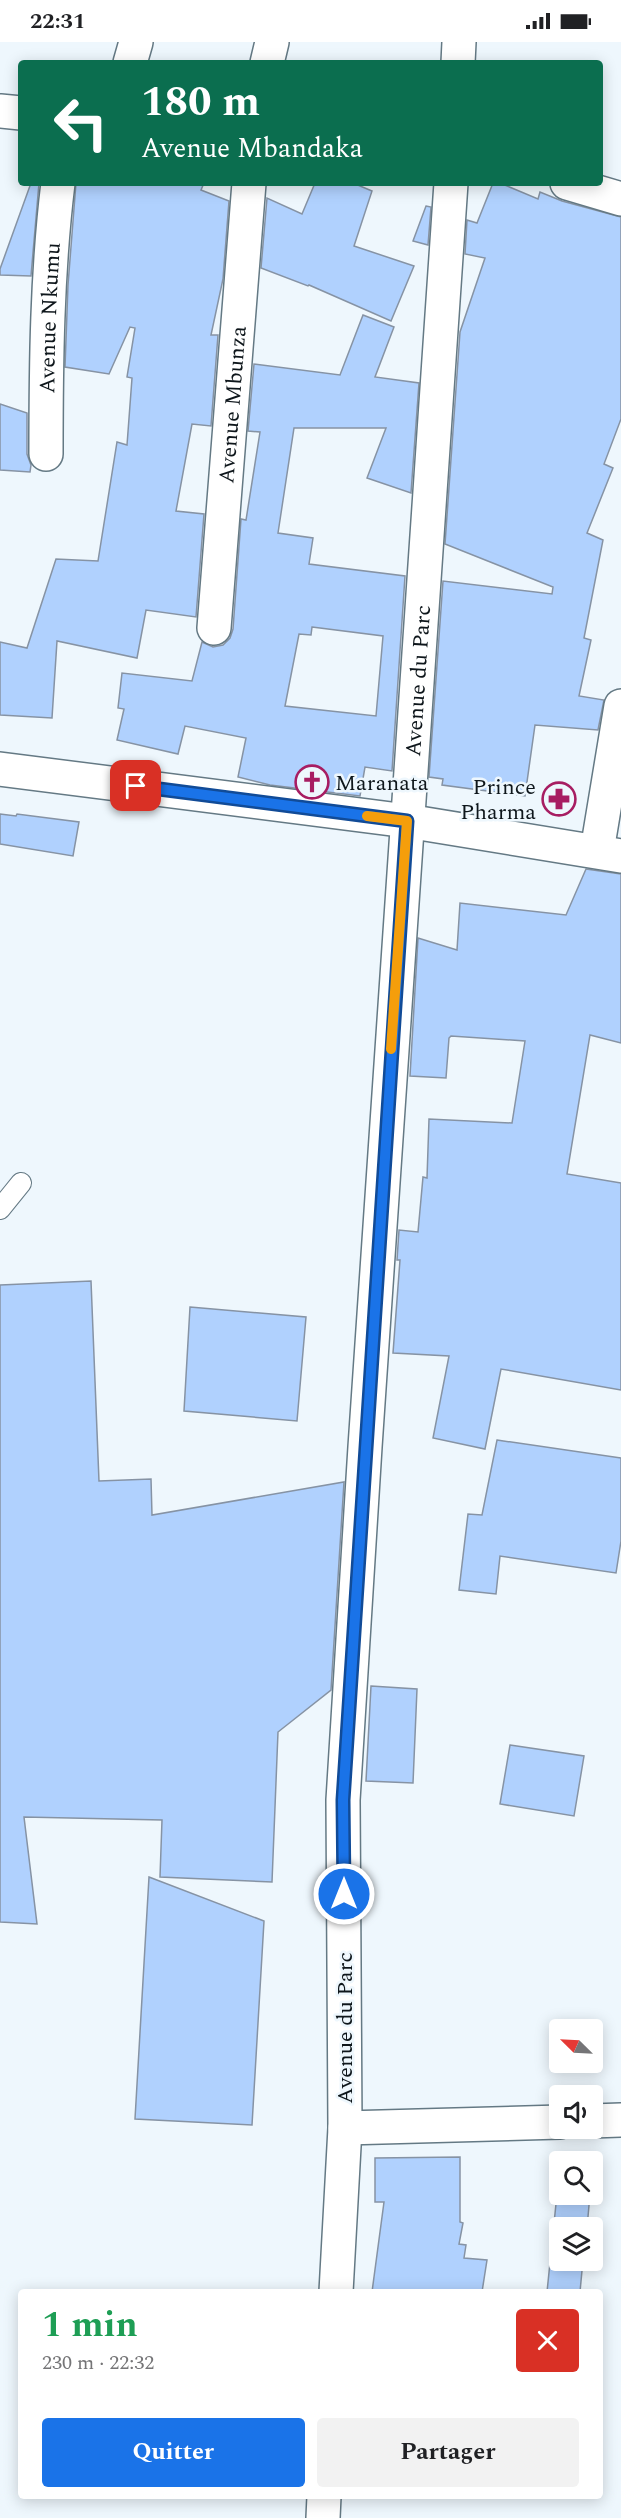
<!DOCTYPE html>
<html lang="fr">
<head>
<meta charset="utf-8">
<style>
  body { margin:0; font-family:Spectral,serif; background:#f2f2f2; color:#202124; height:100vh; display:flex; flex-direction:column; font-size:22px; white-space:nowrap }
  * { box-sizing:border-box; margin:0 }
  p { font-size:20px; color:#757577 }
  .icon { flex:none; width:33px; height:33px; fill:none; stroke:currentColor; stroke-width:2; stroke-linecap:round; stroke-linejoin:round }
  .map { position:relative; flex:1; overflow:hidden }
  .drawer { position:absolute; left:18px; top:2247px; width:585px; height:210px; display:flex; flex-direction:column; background:#fff; border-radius:6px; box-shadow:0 3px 15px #0003 }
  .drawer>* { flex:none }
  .hud { position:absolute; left:18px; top:18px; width:585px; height:126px; border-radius:6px; box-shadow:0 3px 15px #0003; background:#0b6e4f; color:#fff; overflow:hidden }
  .needle { width:39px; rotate:294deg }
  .tools { position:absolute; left:549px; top:1977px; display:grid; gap:12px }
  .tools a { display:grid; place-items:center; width:54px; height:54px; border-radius:6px; background:#fff; box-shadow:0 3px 15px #0003; font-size:30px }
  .pin { position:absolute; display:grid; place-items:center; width:51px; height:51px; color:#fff; margin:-26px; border-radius:12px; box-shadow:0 3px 9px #0006 }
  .me { position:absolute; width:66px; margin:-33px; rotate:0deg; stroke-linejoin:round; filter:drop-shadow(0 0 4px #0008) }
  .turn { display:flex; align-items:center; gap:21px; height:126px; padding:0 24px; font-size:27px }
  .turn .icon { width:78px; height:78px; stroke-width:2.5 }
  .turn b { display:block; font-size:42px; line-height:51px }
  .round { display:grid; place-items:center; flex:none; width:63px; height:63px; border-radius:6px; background:#f2f2f2 }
  .head { display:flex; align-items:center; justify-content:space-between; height:102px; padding:0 24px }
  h1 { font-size:36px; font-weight:700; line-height:45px; color:#1e9e55 }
  .primary-button { display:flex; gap:12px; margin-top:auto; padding:12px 24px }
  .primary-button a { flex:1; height:69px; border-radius:6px; background:#1a73e8; color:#fff; font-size:24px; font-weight:700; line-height:69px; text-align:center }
  .primary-button a+a { background:#f2f2f2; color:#202124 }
  .status { display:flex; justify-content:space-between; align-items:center; height:42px; padding:0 30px; background:#fff; direction:ltr }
  .status svg { height:16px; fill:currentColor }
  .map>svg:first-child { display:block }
</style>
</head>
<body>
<div class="status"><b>22:31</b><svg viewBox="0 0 49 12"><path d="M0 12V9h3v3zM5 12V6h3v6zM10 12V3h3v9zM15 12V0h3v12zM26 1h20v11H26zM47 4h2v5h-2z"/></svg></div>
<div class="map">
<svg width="621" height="2476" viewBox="0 0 621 2476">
  <rect width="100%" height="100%" fill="#eef7fd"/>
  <g fill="#b0d1fe" stroke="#8693a4" stroke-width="1.5" fill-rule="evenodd">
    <polygon points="31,141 39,141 31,234 0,233 0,227"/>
    <polygon points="76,141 204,141 201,148 229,159 223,237 211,293 218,293 211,384 192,382 176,469 204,472 196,575 146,568 137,616 57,599 52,676 0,673 0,600 27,606 56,517 98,519 117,400 127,403 132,336 127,335 135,286 130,285 109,332 65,325 68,243"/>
    <polygon points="315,141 353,141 372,149 354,204 414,224 391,279 309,243 308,244 261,226 267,156 302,172"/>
    <polygon points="493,141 500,141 538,157 540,150 562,159 621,175 621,377 604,422 613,426 587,491 603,498 584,596 591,598 579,654 604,658 598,688 535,683 525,754 442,743 443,737 429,735 443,539 552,552 553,545 445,502 460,290 485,216 465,212 467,178 477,181"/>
    <polygon points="426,164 431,165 428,203 413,199"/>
    <path d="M363,273L394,285L375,335L419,341L411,451L367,436L386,386H294L278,491L313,496L309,522L405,534L392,729L365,725L360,754L270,743L238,735L246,696L185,684L178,712L117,698L124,667L118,666L122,631L192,639L202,600L213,605L223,603L230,596L233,587L241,477L246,478L260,390L248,389L254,322L340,333ZM312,585L383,594L376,674L285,664L299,592L311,593Z"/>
    <polygon points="0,362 27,371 27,412 31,423 30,430 0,428"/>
    <polygon points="0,772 16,774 17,772 79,780 73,814 0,802"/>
    <polygon points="586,827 621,832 621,1001 590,993 567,1132 621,1141 621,1348 501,1327 485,1407 433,1396 449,1314 393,1311 400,1218 397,1218 399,1188 418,1190 423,1135 427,1136 429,1077 512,1081 525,999 451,994 449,996 446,1036 410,1034 418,896 457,908 460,861 566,873"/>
    <polygon points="91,1239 99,1439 151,1437 152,1473 344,1440 331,1648 278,1690 272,1840 160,1835 162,1778 24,1775 37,1882 0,1880 0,1243"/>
    <polygon points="190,1265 306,1275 297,1379 184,1369"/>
    <polygon points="497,1398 621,1416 621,1499 616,1531 500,1514 496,1552 459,1548 468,1472 482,1473"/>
    <polygon points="371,1644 417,1647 413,1741 366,1739"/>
    <polygon points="510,1703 584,1714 574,1774 500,1762"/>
    <polygon points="149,1835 264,1879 252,2083 135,2077"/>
    <polygon points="460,2115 460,2180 463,2181 459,2202 466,2203 464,2216 487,2218 482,2250 372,2250 384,2160 375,2160 375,2116"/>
    <polygon points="557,2152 590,2152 587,2186 560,2186 560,2218 583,2218 580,2250 547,2250"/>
  </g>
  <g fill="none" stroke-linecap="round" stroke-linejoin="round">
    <defs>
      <polyline id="lane" points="0,1167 21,1141"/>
      <g id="street">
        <polyline points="130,21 136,0"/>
        <polyline points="267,21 272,0"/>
        <polyline points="458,21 459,0"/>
        <polyline points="0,69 21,71"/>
        <polyline points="567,141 621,157"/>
        <path id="s1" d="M46,412C46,322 47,230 58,141"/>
        <path id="s2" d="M214,586L249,141"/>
        <polyline points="0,727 407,779 621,814"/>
        <polyline points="597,809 621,664"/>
        <polyline points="592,2079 621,2078"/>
        <polyline points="345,2086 560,2080"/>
        <path id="s3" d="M336,2250L345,2086L343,1758L365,1405L451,141"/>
        <polyline points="323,2476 324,2454"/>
      </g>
    </defs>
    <use href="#lane" stroke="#647984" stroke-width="22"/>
    <use href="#street" stroke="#647984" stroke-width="36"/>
    <use href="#lane" stroke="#fff" stroke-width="20"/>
    <use href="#street" stroke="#fff" stroke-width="33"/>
  </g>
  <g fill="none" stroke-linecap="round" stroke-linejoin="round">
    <defs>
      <polyline id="route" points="136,744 407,779 343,1758 344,1852"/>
    </defs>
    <use href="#route" stroke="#114b97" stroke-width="15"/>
    <use href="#route" stroke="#1a73e8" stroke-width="10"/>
    <polyline stroke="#f59e0b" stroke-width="10" points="367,774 407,779 391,1007"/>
  </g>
  <defs>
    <symbol id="church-ring" viewBox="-11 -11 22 22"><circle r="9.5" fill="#eef7fd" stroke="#a71d62" stroke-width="1.5"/><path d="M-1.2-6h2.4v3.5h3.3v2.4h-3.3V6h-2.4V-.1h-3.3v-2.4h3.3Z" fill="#a71d62"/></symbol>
    <symbol id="pharmacy-ring" viewBox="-11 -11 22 22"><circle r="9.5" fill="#eef7fd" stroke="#a71d62" stroke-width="1.5"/><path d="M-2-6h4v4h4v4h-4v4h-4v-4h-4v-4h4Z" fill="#a71d62"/></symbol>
  </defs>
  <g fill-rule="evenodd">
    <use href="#church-ring" x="293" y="721" width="38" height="38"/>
    <use href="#pharmacy-ring" x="540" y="738" width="38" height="38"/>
  </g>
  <g text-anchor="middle" stroke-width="5" stroke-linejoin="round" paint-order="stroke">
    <g font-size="22" fill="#0e161b" stroke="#eef7fd">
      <text dy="8" stroke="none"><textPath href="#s1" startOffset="136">Avenue Nkumu</textPath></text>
      <text dy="8" stroke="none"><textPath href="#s2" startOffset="224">Avenue Mbunza</textPath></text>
      <text dy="8" stroke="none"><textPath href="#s3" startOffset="1614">Avenue du Parc</textPath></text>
      <text transform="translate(344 1986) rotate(-90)" y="8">Avenue du Parc</text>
    </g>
    <g font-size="22" fill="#0e161b" stroke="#eef7fd" text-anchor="start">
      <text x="335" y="748">Maranata</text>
      <text x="536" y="752" text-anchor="end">Prince<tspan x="536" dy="25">Pharma</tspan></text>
    </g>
  </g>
</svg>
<div class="tools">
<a><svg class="needle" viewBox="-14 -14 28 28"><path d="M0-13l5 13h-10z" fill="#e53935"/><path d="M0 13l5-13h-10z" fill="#757577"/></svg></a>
<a><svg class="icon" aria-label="sound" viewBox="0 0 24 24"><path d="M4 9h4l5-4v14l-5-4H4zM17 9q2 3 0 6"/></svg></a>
<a><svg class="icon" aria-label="search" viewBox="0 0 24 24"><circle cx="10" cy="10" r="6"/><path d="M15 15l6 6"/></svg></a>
<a><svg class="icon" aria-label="layers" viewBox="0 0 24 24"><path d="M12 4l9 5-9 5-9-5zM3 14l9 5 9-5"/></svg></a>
</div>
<div class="pin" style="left:136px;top:744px;background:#d93025"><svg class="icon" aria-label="arrive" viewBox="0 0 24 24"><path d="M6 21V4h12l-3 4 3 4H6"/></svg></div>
<svg class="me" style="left:344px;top:1852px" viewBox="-20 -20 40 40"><circle r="17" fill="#1a73e8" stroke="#fff" stroke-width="3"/><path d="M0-11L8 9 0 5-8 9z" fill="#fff"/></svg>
<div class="hud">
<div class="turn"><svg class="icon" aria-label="left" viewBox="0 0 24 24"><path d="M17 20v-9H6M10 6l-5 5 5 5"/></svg><div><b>180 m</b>Avenue Mbandaka</div></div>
</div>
<section class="drawer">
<div class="head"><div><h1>1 min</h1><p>230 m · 22:32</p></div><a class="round" style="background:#d93025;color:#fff"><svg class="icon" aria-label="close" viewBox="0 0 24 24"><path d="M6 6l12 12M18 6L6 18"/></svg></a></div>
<div class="primary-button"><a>Quitter</a><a>Partager</a></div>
</section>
</div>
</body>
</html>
